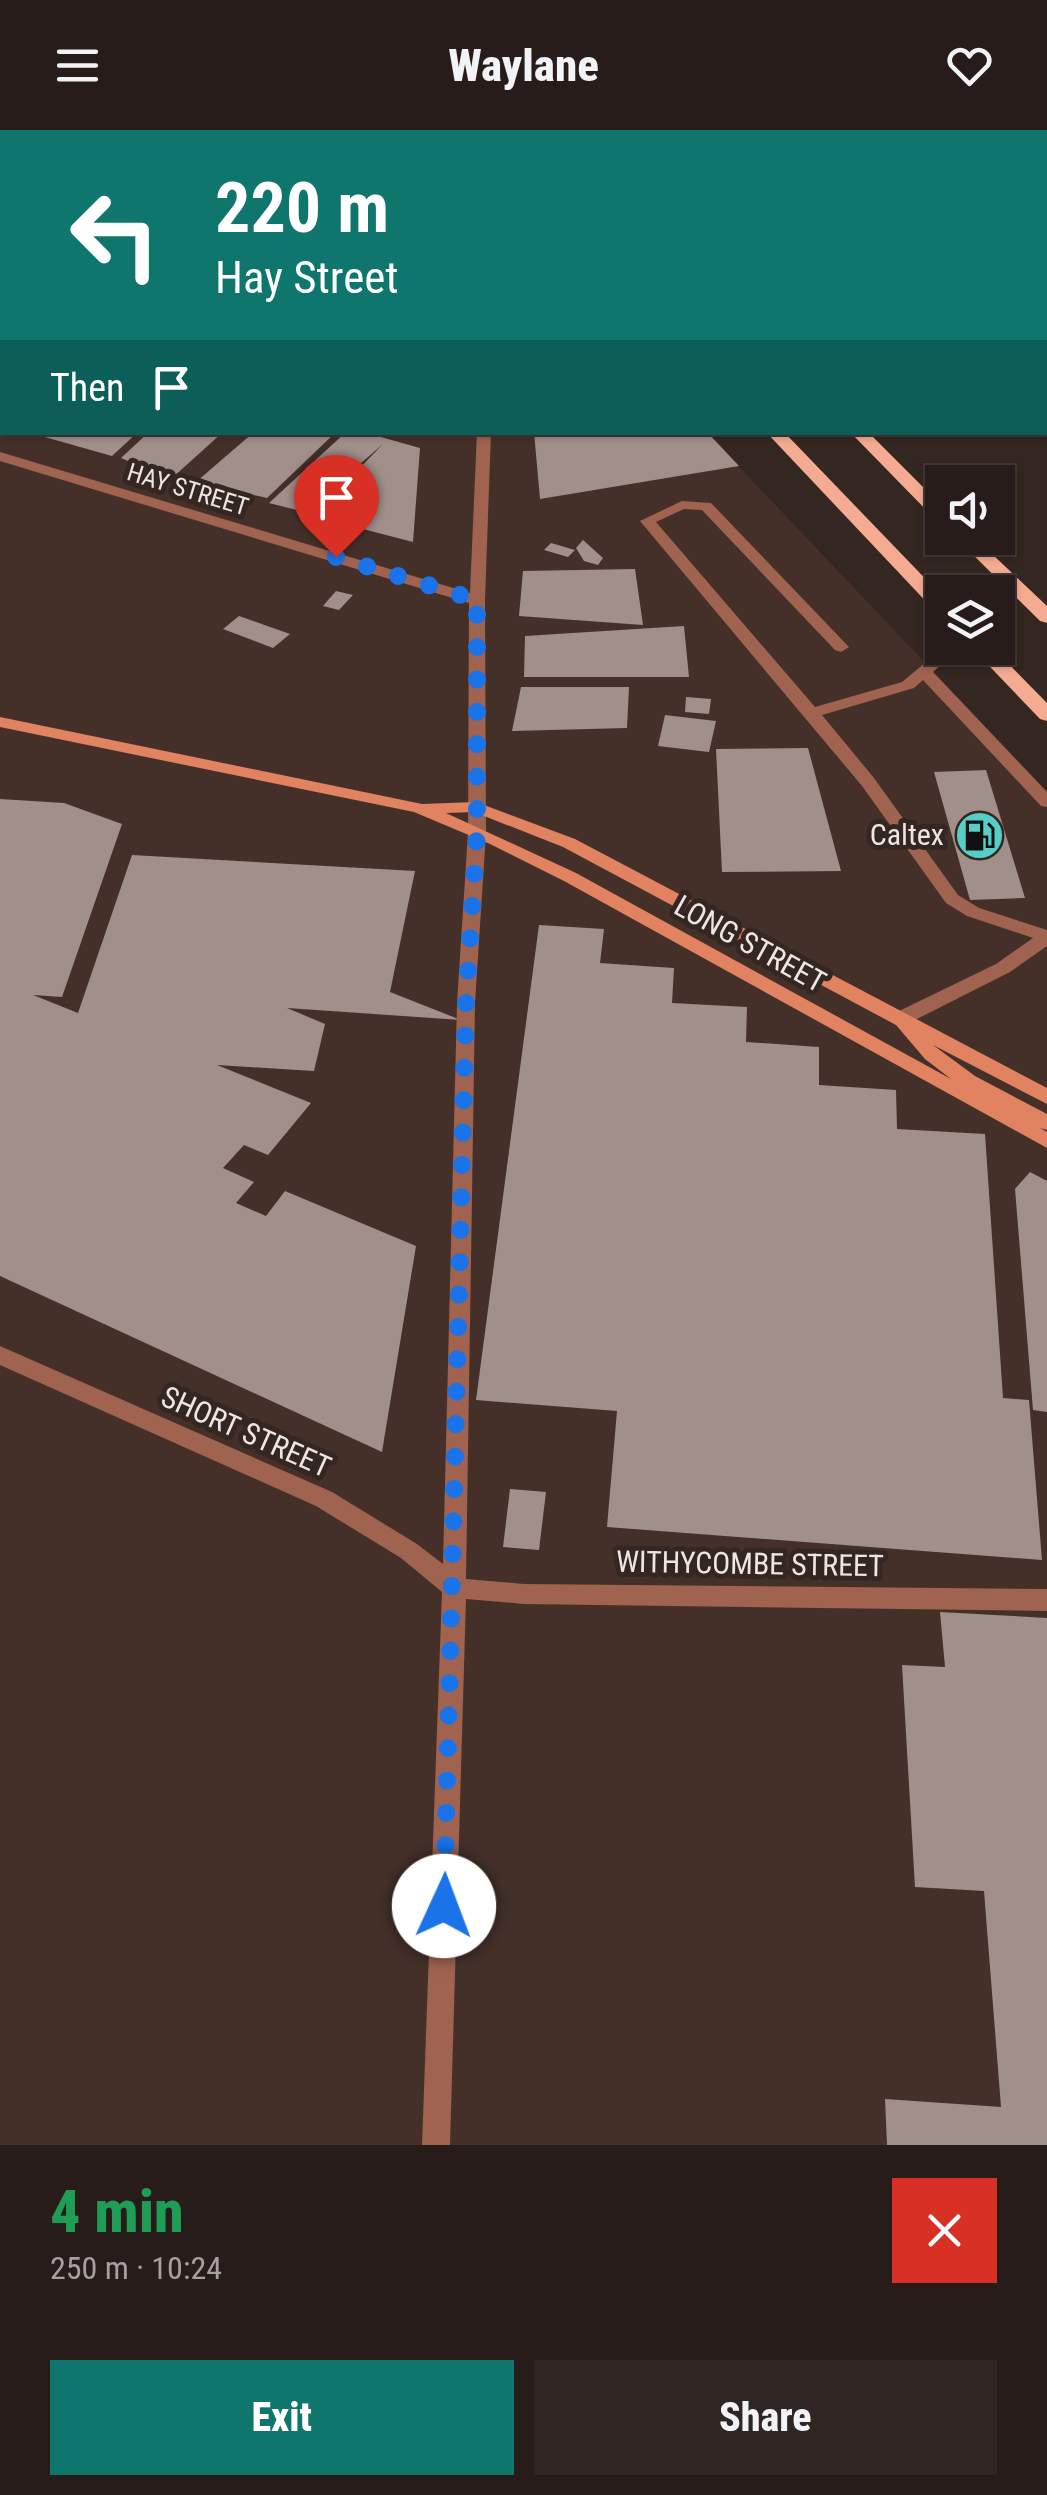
<!DOCTYPE html>
<html lang="en">
<head>
<meta charset="utf-8">
<style>
  body { margin:0; font-family:"Roboto Condensed",sans-serif; background:#2f2522; color:#f1f3f6; height:100vh; display:flex; flex-direction:column; font-size:38px; white-space:nowrap }
  * { box-sizing:border-box; margin:0 }
  p { font-size:32px; color:#a4a1a2 }
  .icon { flex:none; width:55px; height:55px; fill:none; stroke:currentColor; stroke-width:2; stroke-linecap:round; stroke-linejoin:round }
  .map { position:relative; height:2015px; overflow:hidden }
  .side { display:flex; flex-direction:column; background:#271c19; flex:1 }
  .side>* { flex:none }
  .top-card { position:absolute; left:0px; top:0px; width:1048px; height:305px; box-shadow:0 2px 8px #0004,0 0 0 2px #433a38; background:#0f766e; color:#fff; overflow:hidden }
  .fabs { position:absolute; left:925px; top:335px; display:grid; gap:20px }
  .fabs a { display:grid; place-items:center; width:90px; height:90px; border-radius:0px; background:#271c19; box-shadow:0 2px 8px #0004,0 0 0 2px #433a38; font-size:50px }
  .pin { position:absolute; display:grid; place-items:center; width:85px; height:85px; color:#fff; margin:-102px -42px; border-radius:50% 50% 50% 0; rotate:-45deg; box-shadow:0 0 10px #0007 }
  .pin .icon { rotate:45deg }
  .me { position:absolute; width:110px; margin:-55px; rotate:2deg; stroke-linejoin:round; filter:drop-shadow(0 0 8px #0008) }
  .turn { display:flex; align-items:center; gap:35px; height:210px; padding:0 50px; font-size:45px }
  .turn .icon { width:130px; height:130px; stroke-width:2.5 }
  .turn b { display:block; font-size:70px; line-height:85px }
  .then { display:flex; align-items:center; height:95px; padding:0 50px; background:#0003; gap:20px; font-size:38px }
  .round { display:grid; place-items:center; flex:none; width:105px; height:105px; border-radius:0px; background:#2f2522 }
  .headline { display:flex; align-items:center; justify-content:space-between; height:170px; padding:0 50px }
  h1 { font-size:60px; font-weight:800; line-height:75px; color:#1e9e55 }
  .primary-button { display:flex; gap:20px; margin-top:auto; padding:20px 50px }
  .primary-button a { flex:1; height:115px; border-radius:0px; background:#0f766e; color:#fff; font-size:40px; font-weight:800; line-height:115px; text-align:center }
  .primary-button a+a { background:#2f2522; color:#f1f3f6 }
  header { display:flex; justify-content:space-between; align-items:center; height:130px; padding:0 50px; background:#271c19; font-size:45px; font-weight:800 }
  .map>svg:first-child { display:block }
</style>
</head>
<body>
<header><svg class="icon" aria-label="menu" viewBox="0 0 24 24"><path d="M4 6h16M4 12h16M4 18h16"/></svg>Waylane<svg class="icon" aria-label="heart" viewBox="0 0 24 24"><path d="M12 20l-8-8c-3-5 5-10 8-4 3-6 11-1 8 4z"/></svg></header>
<div class="map">
<svg width="1047" height="2015" viewBox="0 0 1047 2015">
  <rect width="100%" height="100%" fill="#342621"/>
  <polygon fill="#443029" points="0,0 377,2 2,2 2,302 707,303 1047,661 1047,2015 0,2015"/>
  <g fill="none" stroke-linecap="round" stroke-linejoin="round">
    <polygon fill="#8a3312" fill-rule="evenodd" points="2,184 2,190 0,191 0,185"/>
  </g>
  <g fill="#a18f8a">
    <polygon points="27,302 138,302 112,326"/>
    <polygon points="149,302 223,302 171,349 121,328"/>
    <polygon points="254,302 336,302 267,368 196,352"/>
    <polygon points="346,302 363,302 420,318 413,412 313,386 383,314 305,382 269,373"/>
    <polygon points="534,302 707,302 739,336 540,369"/>
    <polygon points="583,410 603,428 598,435 584,431 576,418"/>
    <polygon points="551,413 575,420 568,427 544,420"/>
    <polygon points="635,439 643,495 519,486 523,441"/>
    <polygon points="336,461 353,465 339,480 323,476"/>
    <polygon points="239,486 290,504 273,518 223,499"/>
    <polygon points="684,496 689,547 524,547 525,506"/>
    <polygon points="521,557 629,557 627,598 512,601"/>
    <polygon points="686,567 711,569 709,584 685,582"/>
    <polygon points="665,585 716,591 709,622 658,616"/>
    <polygon points="808,618 841,741 722,742 716,619"/>
    <polygon points="986,640 1025,768 970,770 934,642"/>
    <polygon points="0,669 64,673 122,694 62,867 33,865 78,883 132,725 415,741 390,862 461,890 287,878 325,894 314,941 217,935 311,973 268,1025 244,1015 223,1038 254,1052 236,1073 266,1086 285,1061 416,1116 382,1322 0,1146"/>
    <polygon points="539,795 604,799 600,833 674,838 672,873 747,877 746,912 819,917 819,955 896,960 897,999 985,1004 1003,1268 1029,1270 1042,1430 607,1397 617,1281 476,1270"/>
    <polygon points="1030,1042 1047,1051 1047,1282 1033,1280 1015,1059"/>
    <polygon points="510,1359 546,1362 539,1420 503,1417"/>
    <polygon points="940,1482 1047,1488 1047,2015 887,2015 885,1969 1001,1977 984,1761 915,1757 902,1535 945,1537"/>
  </g>
  <g fill="none" stroke-linecap="round" stroke-linejoin="round">
    <polygon fill="#9f634f" fill-rule="evenodd" points="682,371 711,373 849,517 841,522 835,520 702,380 684,379 656,392 815,577 902,552 943,518 960,518 933,542 1047,662 1047,677 1041,676 923,550 914,558 822,585 874,648 958,765 979,778 1047,800 1047,816 1010,842 909,893 895,893 893,888 895,883 996,834 1033,808 967,786 946,773 862,656 640,391"/>
    <g fill="#9f634f" fill-rule="evenodd">
      <polygon points="43,0 63,0 65,2 45,2"/>
      <polygon points="0,77 2,78 2,85 0,85"/>
      <polygon points="477,302 491,302 485,470 486,703 475,873 466,1449 524,1454 1047,1459 1047,1481 524,1474 466,1469 450,2015 422,2015 442,1462 401,1428 316,1376 0,1235 0,1216 332,1362 417,1414 443,1434 457,873 468,703 469,473 0,331 0,322 470,463"/>
    </g>
    <path fill="#e18261" fill-rule="evenodd" d="M0,587L422,674L476,672L575,709L1047,958V974L933,915L975,946L1047,984V1000L1040,998L1047,1002V1018L564,751L490,714L414,682L0,597ZM474,682L563,717L896,895L925,929L951,949L576,743L446,683Z"/>
    <g fill="#f5ab92" fill-rule="evenodd">
      <polygon points="407,0 424,0 425,2 409,2"/>
      <polygon points="487,0 504,0 505,2 489,2"/>
      <polygon points="766,302 784,302 942,466 942,483 935,481"/>
      <polygon points="850,302 868,302 942,376 942,391 936,390"/>
      <polygon points="956,408 975,408 1047,476 1047,493 1040,491"/>
      <polygon points="972,518 993,518 1047,573 1047,591 1040,589"/>
    </g>
  </g>
  <g fill="none" stroke-linecap="round" stroke-linejoin="round">
    <polyline stroke="#1a73e8" stroke-width="18" stroke-dasharray="0 32.4" points="336,427 477,470 477,703 466,872 444,1776"/>
  </g>
  <defs>
    <symbol id="fuel-disc" viewBox="-11 -11 22 22"><circle r="9.5" fill="#55cec6" stroke="#342621"/><path d="M-5.5-6h7V0h2V4h1.3V-2.5L3-4.5l.8-.8L6-3V5H2.5V1h-1V6h-7ZM-4.2-4.7v3.2H.2V-4.7Z" fill="#111"/></symbol>
  </defs>
  <g fill-rule="evenodd">
    <use href="#fuel-disc" x="952" y="678" width="55" height="55"/>
  </g>
  <g text-anchor="middle" stroke-width="10" stroke-linejoin="round" paint-order="stroke">
    <g font-size="25" fill="#efe5e2" stroke="#342621">
      <text transform="translate(188 359) rotate(17)" y="9">HAY STREET</text>
    </g>
    <g font-size="30" fill="#efe5e2" stroke="#342621" text-anchor="end">
      <text x="944" y="715">Caltex</text>
    </g>
    <g font-size="30" fill="#efe5e2" stroke="#342621">
      <text transform="translate(750 814) rotate(29)" y="10">LONG STREET</text>
      <text transform="translate(246 1302) rotate(24)" y="10">SHORT STREET</text>
      <text transform="translate(750 1434) rotate(1)" y="10">WITHYCOMBE STREET</text>
    </g>
  </g>
</svg>
<div class="fabs">
<a><svg class="icon" aria-label="sound" viewBox="0 0 24 24"><path d="M4 9h4l5-4v14l-5-4H4zM17 9q2 3 0 6"/></svg></a>
<a><svg class="icon" aria-label="layers" viewBox="0 0 24 24"><path d="M12 4l9 5-9 5-9-5zM3 14l9 5 9-5"/></svg></a>
</div>
<div class="pin" style="left:336px;top:427px;background:#d93025"><svg class="icon" aria-label="arrive" viewBox="0 0 24 24"><path d="M6 21V4h12l-3 4 3 4H6"/></svg></div>
<svg class="me" style="left:444px;top:1776px" viewBox="-20 -20 40 40"><circle r="19" fill="#fff"/><path d="M0-13L10 11 0 6-10 11z" fill="#1a73e8"/></svg>
<div class="top-card">
<div class="turn"><svg class="icon" aria-label="left" viewBox="0 0 24 24"><path d="M17 20v-9H6M10 6l-5 5 5 5"/></svg><div><b>220 m</b>Hay Street</div></div>
<div class="then">Then<svg class="icon" aria-label="arrive" viewBox="0 0 24 24"><path d="M6 21V4h12l-3 4 3 4H6"/></svg></div>
</div>
</div>
<section class="side">
<div class="headline"><div><h1>4 min</h1><p>250 m · 10:24</p></div><a class="round" style="background:#d93025;color:#fff"><svg class="icon" aria-label="close" viewBox="0 0 24 24"><path d="M6 6l12 12M18 6L6 18"/></svg></a></div>
<div class="primary-button"><a>Exit</a><a>Share</a></div>
</section>
</body>
</html>
